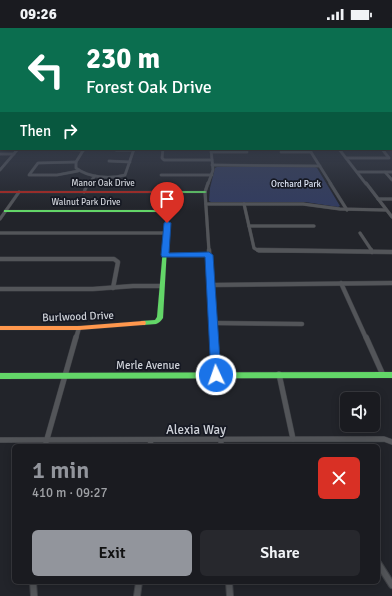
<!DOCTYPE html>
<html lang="en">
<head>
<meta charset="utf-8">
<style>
  body { margin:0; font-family:Signika,sans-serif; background:#27282d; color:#f1f3f6; height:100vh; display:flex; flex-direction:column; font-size:15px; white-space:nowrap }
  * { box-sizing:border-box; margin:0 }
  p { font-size:13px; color:#9fa1a5 }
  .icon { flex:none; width:22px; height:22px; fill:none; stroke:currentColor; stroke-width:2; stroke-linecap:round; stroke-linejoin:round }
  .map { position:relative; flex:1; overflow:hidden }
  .panel { position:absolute; left:12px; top:416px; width:368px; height:140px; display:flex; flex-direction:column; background:#1a1b20; border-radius:6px; box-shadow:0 2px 10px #0003,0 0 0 1px #38393e }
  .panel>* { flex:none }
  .guide { position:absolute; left:0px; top:0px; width:392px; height:122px; box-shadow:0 2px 10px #0003,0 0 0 1px #38393e; background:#0b6e4f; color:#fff; overflow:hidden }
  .tools { position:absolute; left:340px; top:364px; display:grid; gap:8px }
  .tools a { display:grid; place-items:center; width:40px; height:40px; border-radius:6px; background:#1a1b20; box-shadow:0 2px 10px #0003,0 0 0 1px #38393e; font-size:20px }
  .pin { position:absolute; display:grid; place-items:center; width:34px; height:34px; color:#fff; margin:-41px -17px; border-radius:50% 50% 50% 0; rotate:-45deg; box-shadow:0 0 4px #0007 }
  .pin .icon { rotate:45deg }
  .me { position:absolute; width:44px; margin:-22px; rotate:357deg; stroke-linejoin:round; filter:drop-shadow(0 0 3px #0008) }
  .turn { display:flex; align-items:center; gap:14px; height:84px; padding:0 20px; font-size:18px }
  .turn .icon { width:52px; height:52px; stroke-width:2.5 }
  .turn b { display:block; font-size:28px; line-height:34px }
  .then { display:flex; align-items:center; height:38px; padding:0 20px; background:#0003; gap:8px; font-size:15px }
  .round { display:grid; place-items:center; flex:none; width:42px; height:42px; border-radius:6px; background:#27282d }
  .summary { display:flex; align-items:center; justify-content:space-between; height:68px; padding:0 20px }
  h1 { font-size:24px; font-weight:600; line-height:30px; color:#92959c }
  .primary-button { display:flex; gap:8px; margin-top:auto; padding:8px 20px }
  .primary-button a { flex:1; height:46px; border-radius:6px; background:#92959c; color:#111; font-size:16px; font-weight:600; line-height:46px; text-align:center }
  .primary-button a+a { background:#27282d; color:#f1f3f6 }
  .status { display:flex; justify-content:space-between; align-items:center; height:28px; padding:0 20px; background:#1a1b20; direction:ltr }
  .status svg { height:11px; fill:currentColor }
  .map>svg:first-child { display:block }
</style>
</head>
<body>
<div class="status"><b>09:26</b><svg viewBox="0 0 49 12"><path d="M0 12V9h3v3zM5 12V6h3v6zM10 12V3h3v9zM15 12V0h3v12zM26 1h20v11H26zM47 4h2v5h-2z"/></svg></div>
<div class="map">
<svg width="392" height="568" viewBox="0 0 392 568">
  <rect width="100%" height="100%" fill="#22242a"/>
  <polygon fill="#323c60" points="217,139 315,139 317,140 340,178 338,179 305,174 211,174 209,173 210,160 215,140"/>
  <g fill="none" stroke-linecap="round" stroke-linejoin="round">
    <defs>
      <g id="street-far4">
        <polyline points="48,121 84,122"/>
        <path d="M84,121L76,134V140C89,150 110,151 125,147L134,121"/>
        <polyline points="163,121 162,130 164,132 212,132"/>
        <polyline points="309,121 331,156"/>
        <polyline points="339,121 366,156"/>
        <polyline points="116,122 134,122"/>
        <polyline points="211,124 247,124"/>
        <polyline points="281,124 311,124"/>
        <polyline points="0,126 14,126"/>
        <polyline points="346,130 389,130 382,121"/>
        <polyline points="109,133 130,134"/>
        <polyline points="76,134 38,135 29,147 57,147 78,143"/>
        <polyline points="212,137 320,138"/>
        <polyline points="0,142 18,121"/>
        <polyline points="357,144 392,144"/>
        <polyline points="385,144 392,152"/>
        <polyline points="161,147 212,147"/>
        <polyline points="88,156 95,148"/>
        <polyline points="208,156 213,142 211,121"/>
      </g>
      <g id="street-far3">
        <polyline points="208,155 205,164 209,223"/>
        <polyline points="330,155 347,182"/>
        <polyline points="366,155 392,189"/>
        <polyline points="84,164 88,155"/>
        <polyline points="378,171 392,171"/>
        <polyline points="206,176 303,176 340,181 386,182"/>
        <polyline points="244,176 254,220 259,223 313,223"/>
        <polyline points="0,191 19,164"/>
        <polyline points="249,198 314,198"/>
        <polyline points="0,205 167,205"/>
        <polyline points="360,205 372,223"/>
      </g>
      <g id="street-far2">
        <polyline points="209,222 214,310"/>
        <polyline points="258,222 392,224"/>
        <polyline points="371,222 372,224"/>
        <polyline points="165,227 209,227"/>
        <polyline points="0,231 114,231 118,234 113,260"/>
        <polyline points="341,255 366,310"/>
        <polyline points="211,257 392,255"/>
        <polyline points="0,261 93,261 133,258 162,258"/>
        <polyline points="213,295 302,296"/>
        <polyline points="76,310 79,300"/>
      </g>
      <g id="street-far1">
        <polyline points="214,309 216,347"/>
        <polyline points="366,309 383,347"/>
        <polyline points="279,346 293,411"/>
        <polyline points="0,412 384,411 392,414"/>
        <polyline points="221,412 221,418"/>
        <polyline points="45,418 76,309"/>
        <polyline points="150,418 151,412"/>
      </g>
      <g id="street">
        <polyline points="378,535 392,557"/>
        <polyline points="33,554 34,568"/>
        <polyline points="229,554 230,568"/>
        <polyline points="137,568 139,554"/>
      </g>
      <g id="fast">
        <polygon points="151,163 205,163 207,164 205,165 152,165 150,164"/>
        <path d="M4,182H163L169,185L163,290C161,293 159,295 156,296L143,297H141L140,295L141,293L155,292L157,289L166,186L162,184H4Z"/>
        <polygon points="392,344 392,350 0,351 0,345"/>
      </g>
      <polygon id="slow" points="143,293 145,293 146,295 145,297 143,297 79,302 0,302 0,298 79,298"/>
      <polygon id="jam" points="0,163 152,163 154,164 152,165 0,165"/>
    </defs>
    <use href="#street-far4" stroke="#3f4146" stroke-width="3"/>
    <use href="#street-far3" stroke="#3f4146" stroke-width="3.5"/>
    <use href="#street-far2" stroke="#3f4146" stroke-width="5"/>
    <use href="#street-far1" stroke="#3f4146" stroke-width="6"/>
    <use href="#street" stroke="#3f4146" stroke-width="8"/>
    <use href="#fast" stroke="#3f4146" stroke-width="0.5"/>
    <use href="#slow" stroke="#3f4146" stroke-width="0.5"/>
    <use href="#jam" stroke="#3f4146" stroke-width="0.5"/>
    <use href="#street-far4" stroke="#535559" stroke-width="2.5"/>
    <use href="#street-far3" stroke="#535559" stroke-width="3"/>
    <use href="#street-far2" stroke="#535559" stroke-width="4"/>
    <use href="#street-far1" stroke="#535559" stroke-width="5"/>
    <use href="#street" stroke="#535559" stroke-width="6"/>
    <use href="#fast" fill="#63d668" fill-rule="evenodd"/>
    <use href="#slow" fill="#ff974d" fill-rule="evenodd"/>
    <use href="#jam" fill="#b3261e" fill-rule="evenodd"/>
  </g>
  <linearGradient id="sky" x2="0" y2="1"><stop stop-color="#131417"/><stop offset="0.56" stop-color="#3e4555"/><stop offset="1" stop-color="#3e4555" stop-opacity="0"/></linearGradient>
  <rect width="392" height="183" fill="url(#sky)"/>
  <polygon fill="#1a73e8" stroke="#114b97" points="167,193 171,195 169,225 209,224 213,227 221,347 220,350 216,352 212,350 211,347 205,229 162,229 161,227 164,195"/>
  <g text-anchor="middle" stroke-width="3.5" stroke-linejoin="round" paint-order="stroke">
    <g font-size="9" fill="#cfd2d9" stroke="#161923">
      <text x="103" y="158">Manor Oak Drive</text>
      <text x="86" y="177">Walnut Park Drive</text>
    </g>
    <g font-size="9" fill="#dde4f5" stroke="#161923">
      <text x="296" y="159">Orchard Park</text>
    </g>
    <g font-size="11" fill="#cfd2d9" stroke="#161923">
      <text transform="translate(78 288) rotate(-2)" y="4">Burlwood Drive</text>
      <text x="148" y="341">Merle Avenue</text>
    </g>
    <g font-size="13" fill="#cfd2d9" stroke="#161923">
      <text x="196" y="406">Alexia Way</text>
    </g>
  </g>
</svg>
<div class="tools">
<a><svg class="icon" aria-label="sound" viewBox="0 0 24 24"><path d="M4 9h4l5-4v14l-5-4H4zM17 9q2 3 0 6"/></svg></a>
</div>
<div class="pin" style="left:167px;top:195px;background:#d93025"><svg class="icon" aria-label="arrive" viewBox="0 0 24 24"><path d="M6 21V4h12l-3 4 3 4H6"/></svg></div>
<svg class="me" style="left:216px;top:347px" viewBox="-20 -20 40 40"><circle r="17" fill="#1a73e8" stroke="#fff" stroke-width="3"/><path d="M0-11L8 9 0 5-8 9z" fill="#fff"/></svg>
<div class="guide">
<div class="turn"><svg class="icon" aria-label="left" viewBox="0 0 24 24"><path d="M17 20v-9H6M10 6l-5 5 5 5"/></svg><div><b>230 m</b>Forest Oak Drive</div></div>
<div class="then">Then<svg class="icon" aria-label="right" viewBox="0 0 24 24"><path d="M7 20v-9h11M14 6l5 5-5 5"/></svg></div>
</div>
<section class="panel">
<div class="summary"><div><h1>1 min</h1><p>410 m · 09:27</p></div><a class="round" style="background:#d93025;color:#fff"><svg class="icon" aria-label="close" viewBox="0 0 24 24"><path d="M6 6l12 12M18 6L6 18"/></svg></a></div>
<div class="primary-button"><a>Exit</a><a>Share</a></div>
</section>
</div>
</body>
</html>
